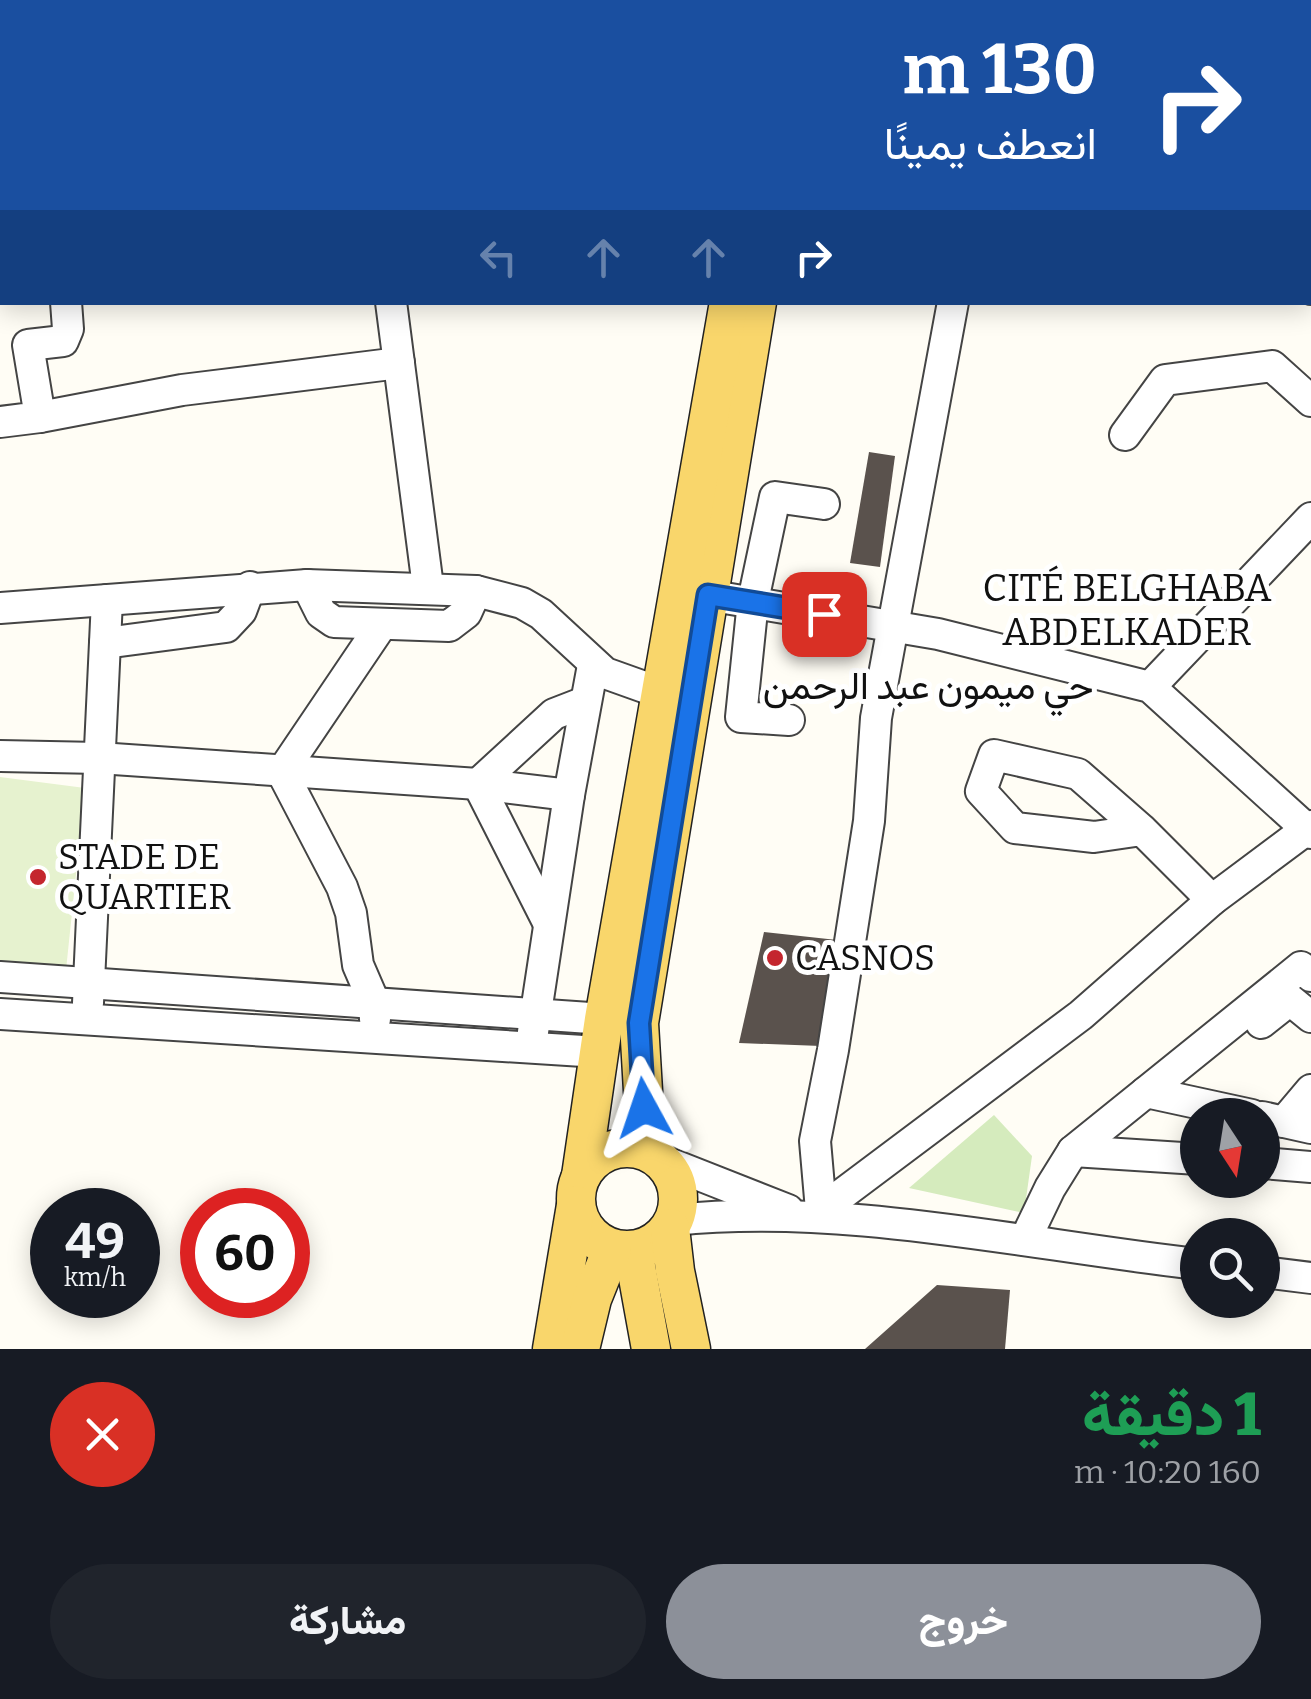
<!DOCTYPE html>
<html lang="ar">
<head>
<meta charset="utf-8">
<style>
  body { margin:0; font-family:Bitter,Vazirmatn,serif; background:#20242c; color:#f1f3f6; direction:rtl; height:100vh; display:flex; flex-direction:column; font-size:38px; white-space:nowrap }
  * { box-sizing:border-box; margin:0 }
  p { font-size:32px; color:#9ea1a6 }
  .icon { flex:none; width:55px; height:55px; fill:none; stroke:currentColor; stroke-width:2; stroke-linecap:round; stroke-linejoin:round }
  .map { position:relative; height:1349px; overflow:hidden; direction:ltr }
  .panel { display:flex; flex-direction:column; background:#171b24; flex:1 }
  .panel>* { flex:none }
  .guide { position:absolute; left:0px; top:0px; width:1312px; height:305px; box-shadow:0 5px 25px #0003; direction:rtl; background:#1a4fa0; color:#fff; overflow:hidden }
  .needle { width:65px; rotate:168deg }
  .controls { position:absolute; left:1180px; top:1098px; display:grid; gap:20px }
  .controls a { display:grid; place-items:center; width:100px; height:100px; border-radius:50%; background:#171b24; box-shadow:0 5px 25px #0003; font-size:50px }
  .speed { position:absolute; left:30px; top:1188px; display:flex; gap:20px; font-size:50px; font-weight:700; text-align:center }
  .speed>* { display:grid; place-content:center; width:130px; height:130px; border-radius:50%; background:#171b24; box-shadow:0 5px 25px #0003; line-height:1 }
  .speed small { font-size:25px; font-weight:400 }
  .speed .limit { border:15px solid #d22; background:#fff; color:#111 }
  .pin { position:absolute; display:grid; place-items:center; width:85px; height:85px; color:#fff; margin:-42px; border-radius:20px; box-shadow:0 5px 15px #0006 }
  .me { position:absolute; width:110px; margin:-55px; rotate:355deg; stroke-linejoin:round; filter:drop-shadow(0 0 8px #0008) }
  .turn { display:flex; align-items:center; gap:35px; height:210px; padding:0 50px; font-size:45px }
  .turn .icon { width:130px; height:130px; stroke-width:2.5 }
  .turn b { display:block; font-size:70px; line-height:85px }
  .lanes { display:flex; align-items:center; height:95px; padding:0 50px; background:#0003; justify-content:center; gap:50px; direction:ltr }
  .lanes .off { opacity:.35 }
  .round { display:grid; place-items:center; flex:none; width:105px; height:105px; border-radius:52px; background:#20242c }
  .headline { display:flex; align-items:center; justify-content:space-between; height:170px; padding:0 50px }
  h1 { font-size:60px; font-weight:800; line-height:75px; color:#1e9e55 }
  .button { display:flex; gap:20px; margin-top:auto; padding:20px 50px }
  .button a { flex:1; height:115px; border-radius:60px; background:#8c9099; color:#fff; font-size:40px; font-weight:800; line-height:115px; text-align:center }
  .button a+a { background:#20242c; color:#f1f3f6 }
  .map>svg:first-child { display:block }
</style>
</head>
<body>
<div class="map">
<svg width="1311" height="1349" viewBox="0 0 1311 1349">
  <rect width="100%" height="100%" fill="#fffdf5"/>
  <polygon fill="#d5ebbd" points="994,1115 1032,1156 1024,1213 909,1188"/>
  <polygon fill="#e6f2cf" points="0,777 85,788 66,970 0,966"/>
  <g fill="#5a524d">
    <polygon points="869,452 895,456 880,567 850,563"/>
    <polygon points="764,932 837,940 821,1046 739,1043"/>
    <polygon points="937,1285 1010,1290 1005,1349 865,1349"/>
  </g>
  <g fill="none" stroke-linecap="round" stroke-linejoin="round">
    <defs>
      <g id="minor">
        <polyline points="351,0 351,2"/>
        <polyline points="1021,2 1022,0"/>
        <polyline points="0,121 2,121"/>
        <polyline points="1310,288 1311,289"/>
        <polyline points="391,302 428,587"/>
        <polyline points="40,417 182,390 399,363"/>
        <polyline points="0,422 40,417 28,345 63,341 68,329 66,302"/>
        <polyline points="1125,435 1165,380 1272,366 1311,401"/>
        <polyline points="307,585 321,613 334,622 449,626 466,613 476,591"/>
        <polyline points="707,595 938,634 1150,687 1311,833"/>
        <polyline points="0,608 307,585 476,591 522,603 541,614 605,673 661,693"/>
        <polyline points="105,643 226,627 241,611 250,587"/>
        <polyline points="1150,687 1311,518"/>
        <polyline points="789,720 741,717 753,601 775,497 824,504"/>
        <polyline points="0,756 99,758 478,784 569,795"/>
        <polyline points="1142,830 1094,837 1015,828 981,791 994,755 1078,774 1142,830 1212,900"/>
        <polyline points="549,924 478,784 554,714 585,702"/>
        <polyline points="0,977 604,1019"/>
        <polyline points="88,1003 107,600"/>
        <polyline points="0,1014 599,1052"/>
        <polyline points="375,1019 374,1002 358,965 351,913 342,887 282,772 382,624"/>
        <polyline points="1261,1023 1290,1000 1311,1017"/>
        <polyline points="533,1032 569,795 593,665"/>
        <polyline points="1146,1092 1252,1115"/>
        <polyline points="1262,1117 1311,1128"/>
        <polyline points="1284,1122 1311,1090"/>
        <polyline points="1073,1151 1198,1159"/>
        <polyline points="661,1160 788,1210"/>
        <polyline points="1262,1163 1311,1167"/>
        <polyline points="821,1210 815,1141 833,1050 869,821 876,718 953,302"/>
        <polyline points="813,1216 1081,1015 1212,900 1311,826"/>
        <path d="M674,1220C846,1202 1027,1245 1198,1264"/>
        <polyline points="1025,1240 1050,1188 1073,1151 1301,967 1311,976"/>
        <polyline points="1262,1272 1311,1278"/>
      </g>
      <g id="major">
        <polyline points="804,2 805,0"/>
        <circle cx="627" cy="1199" r="51"/>
        <polyline points="655,1155 644,1108 639,1023 757,302"/>
        <polyline points="581,1176 604,1019 729,302"/>
        <polyline points="670,1228 675,1271 691,1349"/>
        <polyline points="633,1250 651,1349"/>
        <polyline points="552,1349 576,1205"/>
        <polyline points="580,1349 592,1299 612,1249"/>
      </g>
    </defs>
    <use href="#minor" stroke="#444" stroke-width="34"/>
    <use href="#major" stroke="#222" stroke-width="41"/>
    <use href="#minor" stroke="#fff" stroke-width="30"/>
    <use href="#major" stroke="#f9d66b" stroke-width="38"/>
  </g>
  <g fill="none" stroke-linecap="round" stroke-linejoin="round">
    <defs>
      <polyline id="route" points="644,1108 639,1023 708,595 824,614"/>
    </defs>
    <use href="#route" stroke="#114b97" stroke-width="25"/>
    <use href="#route" stroke="#1a73e8" stroke-width="18"/>
  </g>
  <g fill="#c4262e" stroke="#fff" stroke-width="4">
    <circle cx="38" cy="877" r="10"/>
    <circle cx="775" cy="958" r="10"/>
  </g>
  <g text-anchor="middle" stroke-width="10" stroke-linejoin="round" paint-order="stroke">
    <g font-size="35" fill="#111" stroke="#fff" text-anchor="start">
      <text x="58" y="869">STADE DE<tspan x="58" dy="40">QUARTIER</tspan></text>
      <text x="795" y="970">CASNOS</text>
    </g>
    <g font-size="38" fill="#111" stroke="#fff">
      <text x="1127" y="601">CITÉ BELGHABA<tspan x="1127" dy="44">ABDELKADER</tspan></text>
      <text x="928" y="699">حي ميمون عبد الرحمن</text>
    </g>
  </g>
</svg>
<div class="controls">
<a><svg class="needle" viewBox="-14 -14 28 28"><path d="M0-13l5 13h-10z" fill="#e53935"/><path d="M0 13l5-13h-10z" fill="#9ea1a6"/></svg></a>
<a><svg class="icon" aria-label="search" viewBox="0 0 24 24"><circle cx="10" cy="10" r="6"/><path d="M15 15l6 6"/></svg></a>
</div>
<div class="speed"><div>49<small>km/h</small></div><div class="limit">60</div></div>
<div class="pin" style="left:824px;top:614px;background:#d93025"><svg class="icon" aria-label="arrive" viewBox="0 0 24 24"><path d="M6 21V4h12l-3 4 3 4H6"/></svg></div>
<svg class="me" style="left:644px;top:1108px" viewBox="-20 -20 40 40"><path d="M0-17L14 15 0 8-14 15z" fill="#1a73e8" stroke="#fff" stroke-width="4"/></svg>
<div class="guide">
<div class="turn"><svg class="icon" aria-label="right" viewBox="0 0 24 24"><path d="M7 20v-9h11M14 6l5 5-5 5"/></svg><div><b>130 m</b>انعطف يمينًا</div></div>
<div class="lanes"><svg class="icon off" aria-label="left" viewBox="0 0 24 24"><path d="M17 20v-9H6M10 6l-5 5 5 5"/></svg><svg class="icon off" aria-label="ahead" viewBox="0 0 24 24"><path d="M12 20V5M6 11l6-6 6 6"/></svg><svg class="icon off" aria-label="ahead" viewBox="0 0 24 24"><path d="M12 20V5M6 11l6-6 6 6"/></svg><svg class="icon" aria-label="right" viewBox="0 0 24 24"><path d="M7 20v-9h11M14 6l5 5-5 5"/></svg></div>
</div>
</div>
<section class="panel">
<div class="headline"><div><h1>1 دقيقة</h1><p>160 m · 10:20</p></div><a class="round" style="background:#d93025;color:#fff"><svg class="icon" aria-label="close" viewBox="0 0 24 24"><path d="M6 6l12 12M18 6L6 18"/></svg></a></div>
<div class="button"><a>خروج</a><a>مشاركة</a></div>
</section>
</body>
</html>
